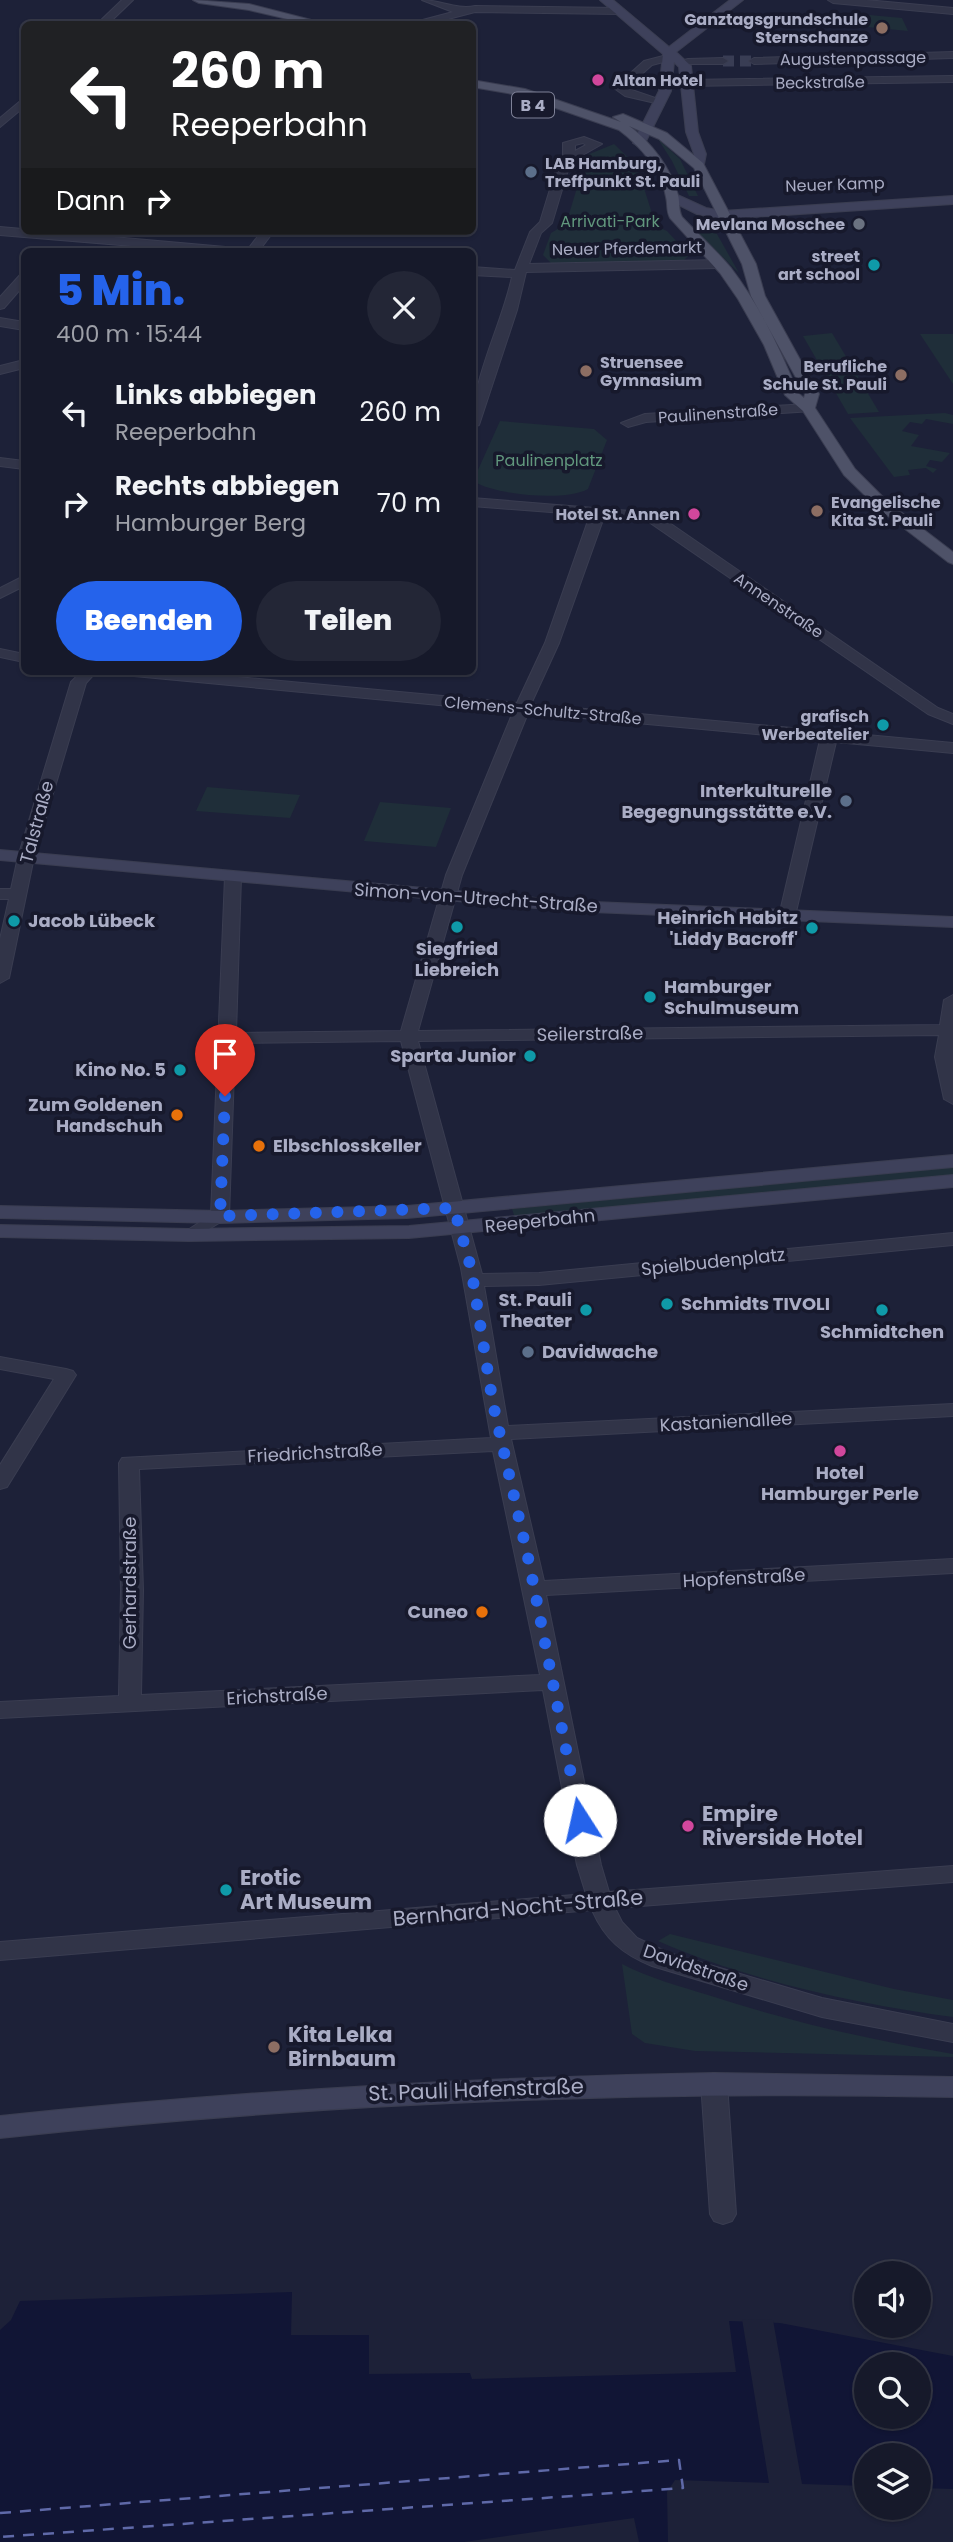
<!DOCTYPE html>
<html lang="de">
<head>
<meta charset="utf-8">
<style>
  body { margin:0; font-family:Poppins,sans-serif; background:#232636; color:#f1f3f6; height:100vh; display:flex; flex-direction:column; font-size:26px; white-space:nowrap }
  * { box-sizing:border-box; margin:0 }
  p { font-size:23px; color:#9ea0a8 }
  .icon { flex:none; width:38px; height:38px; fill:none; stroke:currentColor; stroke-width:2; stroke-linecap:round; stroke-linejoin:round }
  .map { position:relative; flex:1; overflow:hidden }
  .side { position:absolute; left:21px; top:248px; width:455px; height:427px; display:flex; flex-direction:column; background:#16192a; border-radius:10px; box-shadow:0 2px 5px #0004,0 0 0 2px #353847 }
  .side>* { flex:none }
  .hud { position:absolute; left:21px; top:21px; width:455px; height:214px; border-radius:10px; box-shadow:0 2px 5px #0004,0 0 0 2px #353847; background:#202124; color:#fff; overflow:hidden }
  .fabs { position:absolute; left:854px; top:2261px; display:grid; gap:14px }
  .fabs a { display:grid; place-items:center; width:77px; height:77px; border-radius:50%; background:#16192a; box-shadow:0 2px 5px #0004,0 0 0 2px #353847; font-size:35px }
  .pin { position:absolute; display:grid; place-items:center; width:60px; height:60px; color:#fff; margin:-72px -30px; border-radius:50% 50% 50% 0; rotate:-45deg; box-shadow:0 0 7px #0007 }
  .pin .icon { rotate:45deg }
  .me { position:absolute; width:77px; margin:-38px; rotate:350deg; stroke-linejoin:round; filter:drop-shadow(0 0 5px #0008) }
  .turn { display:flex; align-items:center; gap:24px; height:147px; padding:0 35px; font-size:32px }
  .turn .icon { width:91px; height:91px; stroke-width:2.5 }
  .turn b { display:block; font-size:49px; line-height:60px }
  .then { display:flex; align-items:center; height:66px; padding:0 35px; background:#0003; gap:14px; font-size:26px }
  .round { display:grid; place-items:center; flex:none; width:74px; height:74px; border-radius:37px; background:#232636 }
  .summary { display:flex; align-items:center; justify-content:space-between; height:119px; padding:0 35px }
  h1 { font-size:42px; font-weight:800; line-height:52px; color:#2563eb }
  .primary-button { display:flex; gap:14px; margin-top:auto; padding:14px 35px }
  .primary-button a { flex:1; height:80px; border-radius:42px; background:#2563eb; color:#fff; font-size:28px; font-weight:800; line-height:80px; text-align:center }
  .primary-button a+a { background:#232636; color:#f1f3f6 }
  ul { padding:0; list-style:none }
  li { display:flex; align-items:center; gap:21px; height:91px; padding:0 35px }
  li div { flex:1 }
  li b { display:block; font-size:26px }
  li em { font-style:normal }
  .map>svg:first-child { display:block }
</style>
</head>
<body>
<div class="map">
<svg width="953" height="2542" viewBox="0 0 953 2542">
  <rect width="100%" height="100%" fill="#1d2138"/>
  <g fill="#1f2e39">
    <polygon points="859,14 902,18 908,31 847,25"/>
    <polygon points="658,139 680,159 698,196 689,196 672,161"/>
    <polygon points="614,144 637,166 656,226 667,231 689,255 682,262 551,263 543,255 551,233 566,224 587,155"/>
    <polygon points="713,227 739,273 693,228"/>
    <polygon points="832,333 879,412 848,414 803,336"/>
    <polygon points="920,334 953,334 953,384"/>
    <polygon points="945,413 953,415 953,424 926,419 922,424 910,422 902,431 919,435 911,446 950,453 942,462 930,460 926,466 937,469 933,473 926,468 908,470 910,475 894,477 850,418"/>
    <path d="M500,421L594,429L607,440L588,489C565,502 495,495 473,481Z"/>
    <polygon points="207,787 300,795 290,818 196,811"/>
    <polygon points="380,802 451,808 436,847 364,841"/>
    <polygon points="953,1167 953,1175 515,1218 512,1209"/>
    <path d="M670,1934L894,1989L953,2000V2017C861,2005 743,1979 658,1941Z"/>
    <path d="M622,1964C649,1978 679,1986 708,1995C788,2021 870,2040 953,2054V2057L695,2051L645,2043L632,2034Z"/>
  </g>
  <path fill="#111535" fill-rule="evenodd" d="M292,2292L291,2335H369V2374L470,2373L472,2379L736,2372L729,2321L780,2323L953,2356V2542H0V2330L11,2320L20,2301ZM866,2364H919V2417H866ZM866,2455H919V2508H866Z"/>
  <g fill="#1d2138">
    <polygon points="742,2319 773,2320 802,2484 866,2486 866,2508 919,2508 919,2488 953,2489 953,2542 668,2542 667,2492 675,2480 769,2483"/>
    <polygon points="634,2518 639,2542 464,2542"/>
  </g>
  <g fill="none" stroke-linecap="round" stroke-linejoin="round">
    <polyline stroke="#5f69a8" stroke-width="2.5" stroke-dasharray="11 9" stroke-linecap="butt" points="0,2513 679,2460 683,2488 0,2537"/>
    <polyline stroke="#393d54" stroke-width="11" stroke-dasharray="11 6" stroke-linecap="butt" points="723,61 754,61"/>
    <defs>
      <g id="street">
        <polygon points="122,0 133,0 108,24 97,24"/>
        <path d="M422,0C440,0 457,10 475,6L619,8L624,11L619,14L475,12L429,24H414L415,22L453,12Z"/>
        <polygon points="828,0 866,0 953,8 953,14 833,3"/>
        <polygon points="953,52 953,58 754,64 749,61 754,58"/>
        <polygon points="667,55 672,58 671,60 652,65 626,88 664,101 664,105 625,96 614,88 644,61"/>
        <polygon points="688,59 723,58 728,61 723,64 684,64 684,60"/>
        <polygon points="953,76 953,82 687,86 682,83 687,80"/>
        <polygon points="24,98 24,107 0,127 0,118"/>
        <path d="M584,137L602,144L574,160L567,173L552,223L541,233L529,264L719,260L725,264L719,268L526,272L517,310L479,425L472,429C472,378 501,327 512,277L472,275V267L515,270L530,232L540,222L555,173L563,158V143ZM583,143L586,145L575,151V145Z"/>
        <polygon points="0,227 248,249 262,231 274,231 258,252 205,252 0,235"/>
        <polygon points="24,274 24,285 4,308 0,309 0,297 20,275"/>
        <polygon points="0,318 24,322 24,330 0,326"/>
        <polygon points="24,360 24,368 0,374 0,366"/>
        <polygon points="808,404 815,408 813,411 646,422 628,427 621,423 645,414"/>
        <polygon points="0,458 24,461 24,469 0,466"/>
        <path d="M472,498L655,513L938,708L953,714V724L928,714L646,520L604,517L559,643L531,704L953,743V753L836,742L795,916L787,921L779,916L820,740L528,713L462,875L418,1031L940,1025L944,1000L953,995V1104L944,1099L935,1057L939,1035L418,1041L482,1274L539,1273L953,1233V1245L539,1285L484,1286L508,1426L953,1404V1416L511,1439L544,1581L953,1559V1573L546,1595L601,1865L609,1892L953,1866V1882L615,1908L622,1922L637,1938L669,1953L822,1998L953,2024V2042L822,2017L652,1966C622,1954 605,1939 592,1910L0,1960V1942L586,1894L577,1865L543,1690L0,1718V1702L119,1696L121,1590L119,1463L122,1458L491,1438L461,1268L401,1041L235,1043L229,1217L189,1241L180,1235L211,1215L225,877L233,872L241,877L236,1033L401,1031L446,875L513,712L134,676L127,672H183L517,703L545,643L590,515L472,506ZM493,1451L540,1675L141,1695L143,1590L139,1469Z"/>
        <polygon points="24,576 24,586 0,598 0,588"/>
        <polygon points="0,649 24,654 24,662 0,657"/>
        <polygon points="81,672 96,672 86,683 34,857 9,978 0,983 0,939 9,899 0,899 0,889 11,889 18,857 71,682"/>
        <polygon points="0,1357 66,1369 73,1371 76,1375 7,1487 0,1489 0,1465 54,1379 0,1369"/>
        <polygon points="714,2073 723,2076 727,2083 736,2214 732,2221 723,2224 714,2221 710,2214 701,2083 705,2076"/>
      </g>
      <g id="secondary">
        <polygon points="600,0 613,0 669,47 730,0 743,0 676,52 691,66 698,132 706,154 703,169 699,170 693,166 694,154 686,132 679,67 674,62 671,91 645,143 639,147 633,143 659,91 663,54"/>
        <polygon points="673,193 706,208 722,211 953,196 953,204 722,219 697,214 669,200 669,194"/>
        <polygon points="0,850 569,901 953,917 953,927 569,911 0,860"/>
        <polygon points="953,1155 953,1167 407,1218 220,1223 0,1218 0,1206 220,1211 407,1206"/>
        <polygon points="953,1175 953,1187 409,1238 189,1241 0,1237 0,1225 189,1229 409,1226"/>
        <path d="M714,2073L953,2077V2097C631,2090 320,2103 0,2138V2116C238,2091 475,2077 714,2073Z"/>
      </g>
      <g id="primary">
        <polygon points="193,0 249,4 327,24 309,24 249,10 199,3"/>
        <path d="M472,80L525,89L621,122L613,117L623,114L667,133L703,163L756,264L765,296L819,394L815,408L855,469L889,503L953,552V564L948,562L879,509L844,475L803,411L785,395L764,345L738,299L720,273L670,218C666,210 668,205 666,197C662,170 639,145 619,130L518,95L472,87ZM629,126L659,139L694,168L742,264L751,296L805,394L804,398L798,393C780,349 760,306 731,268C716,250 698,234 682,217C678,209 680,202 678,195C671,168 651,142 629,126Z"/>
      </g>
    </defs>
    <use href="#street" stroke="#3a3d51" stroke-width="2"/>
    <use href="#secondary" stroke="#3a3d51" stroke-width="2"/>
    <use href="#primary" stroke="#3a3d51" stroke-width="2"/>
    <use href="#street" fill="#313448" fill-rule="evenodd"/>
    <use href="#secondary" fill="#3e415b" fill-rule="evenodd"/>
    <use href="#primary" fill="#4e5268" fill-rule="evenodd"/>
  </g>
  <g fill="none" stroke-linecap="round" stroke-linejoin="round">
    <polyline stroke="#2563eb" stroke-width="12" stroke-dasharray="0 21.6" points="225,1096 220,1216 454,1208 471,1268 493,1404 529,1562 580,1820"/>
  </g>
  <g fill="#8d6e63" stroke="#17192c" stroke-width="2.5">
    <circle cx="882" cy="28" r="7"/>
    <circle cx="586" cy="371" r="7"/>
    <circle cx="901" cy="375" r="7"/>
    <circle cx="817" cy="511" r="7"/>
    <circle cx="274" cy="2047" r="7"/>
  </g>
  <g fill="#d1479c" stroke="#17192c" stroke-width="2.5">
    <circle cx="598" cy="80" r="7"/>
    <circle cx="694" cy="514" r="7"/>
    <circle cx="840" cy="1451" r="7"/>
    <circle cx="688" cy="1826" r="7"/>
  </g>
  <g fill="#5c6f8a" stroke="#17192c" stroke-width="2.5">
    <circle cx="531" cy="172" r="7"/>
    <circle cx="846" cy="801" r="7"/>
    <circle cx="528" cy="1352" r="7"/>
  </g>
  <circle fill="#6b7280" stroke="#17192c" stroke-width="2.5" cx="859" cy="224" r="7"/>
  <g fill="#0f9aa8" stroke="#17192c" stroke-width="2.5">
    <circle cx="874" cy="265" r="7"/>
    <circle cx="883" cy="725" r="7"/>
    <circle cx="14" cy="921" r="7"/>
    <circle cx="457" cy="927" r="7"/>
    <circle cx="812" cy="928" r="7"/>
    <circle cx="650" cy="997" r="7"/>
    <circle cx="530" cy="1056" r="7"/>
    <circle cx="180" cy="1070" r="7"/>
    <circle cx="667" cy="1304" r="7"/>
    <circle cx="586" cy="1310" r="7"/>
    <circle cx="882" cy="1310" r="7"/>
    <circle cx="226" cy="1890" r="7"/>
  </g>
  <g fill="#e8710a" stroke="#17192c" stroke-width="2.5">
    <circle cx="177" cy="1115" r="7"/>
    <circle cx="259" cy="1146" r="7"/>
    <circle cx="482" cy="1612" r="7"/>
  </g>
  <g text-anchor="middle" stroke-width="7" stroke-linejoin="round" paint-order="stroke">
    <g font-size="16" font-weight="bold" fill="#aaadc5" stroke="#17192c" text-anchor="end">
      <text x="868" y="25">Ganztagsgrundschule<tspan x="868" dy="18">Sternschanze</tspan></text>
      <text x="612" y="86" text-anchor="start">Altan Hotel</text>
      <text x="545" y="169" text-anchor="start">LAB Hamburg,<tspan x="545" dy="18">Treffpunkt St. Pauli</tspan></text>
      <text x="845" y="230">Mevlana Moschee</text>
      <text x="860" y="262">street<tspan x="860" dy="18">art school</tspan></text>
      <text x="600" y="368" text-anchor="start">Struensee<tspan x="600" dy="18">Gymnasium</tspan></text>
      <text x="887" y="372">Berufliche<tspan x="887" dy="18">Schule St. Pauli</tspan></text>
      <text x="831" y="508" text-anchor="start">Evangelische<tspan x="831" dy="18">Kita St. Pauli</tspan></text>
      <text x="680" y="520">Hotel St. Annen</text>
      <text x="869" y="722">grafisch<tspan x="869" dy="18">Werbeatelier</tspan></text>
    </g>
    <g font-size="16" fill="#aaadc5" stroke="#17192c">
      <text transform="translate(853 58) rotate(-1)" y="6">Augustenpassage</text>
      <text transform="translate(820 82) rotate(-1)" y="6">Beckstraße</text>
      <text transform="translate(835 184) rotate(-2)" y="6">Neuer Kamp</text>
      <text transform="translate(627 248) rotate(-1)" y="6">Neuer Pferdemarkt</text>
      <text transform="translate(718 413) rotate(-4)" y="6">Paulinenstraße</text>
      <text transform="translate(779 605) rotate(34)" y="6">Annenstraße</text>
      <text transform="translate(543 710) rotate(5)" y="6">Clemens-Schultz-Straße</text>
    </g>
    <rect fill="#17192c" stroke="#7e8197" stroke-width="2" x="512" y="92.5" width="42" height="25" rx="5"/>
    <g font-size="16" font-weight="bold" fill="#aaadc5">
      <text x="533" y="111">B 4</text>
    </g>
    <g font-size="16" fill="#61977d" stroke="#17192c">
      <text x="610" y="227">Arrivati-Park</text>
      <text x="549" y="466">Paulinenplatz</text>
    </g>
    <g font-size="18" font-weight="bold" fill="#aaadc5" stroke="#17192c" text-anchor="end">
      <text x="832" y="797">Interkulturelle<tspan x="832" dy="21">Begegnungsstätte e.V.</tspan></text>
      <text x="798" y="924">Heinrich Habitz<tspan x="798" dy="21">'Liddy Bacroff'</tspan></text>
      <text x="28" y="927" text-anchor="start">Jacob Lübeck</text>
      <text x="457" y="955" text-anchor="middle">Siegfried<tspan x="457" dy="21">Liebreich</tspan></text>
      <text x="664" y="993" text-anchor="start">Hamburger<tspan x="664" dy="21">Schulmuseum</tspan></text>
      <text x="516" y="1062">Sparta Junior</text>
      <text x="166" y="1076">Kino No. 5</text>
      <text x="163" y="1111">Zum Goldenen<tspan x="163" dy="21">Handschuh</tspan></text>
      <text x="273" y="1152" text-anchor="start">Elbschlosskeller</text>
      <text x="572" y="1306">St. Pauli<tspan x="572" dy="21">Theater</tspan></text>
      <text x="681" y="1310" text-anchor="start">Schmidts TIVOLI</text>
      <text x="882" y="1338" text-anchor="middle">Schmidtchen</text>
      <text x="542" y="1358" text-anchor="start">Davidwache</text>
      <text x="840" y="1479" text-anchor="middle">Hotel<tspan x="840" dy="21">Hamburger Perle</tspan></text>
      <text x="468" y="1618">Cuneo</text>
    </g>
    <g font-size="18" fill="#aaadc5" stroke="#17192c">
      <text transform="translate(37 822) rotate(-75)" y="6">Talstraße</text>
      <text transform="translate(476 898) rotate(4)" y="6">Simon-von-Utrecht-Straße</text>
      <text transform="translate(590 1034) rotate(-1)" y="6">Seilerstraße</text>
      <text transform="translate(540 1221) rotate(-6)" y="6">Reeperbahn</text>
      <text transform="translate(713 1262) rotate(-6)" y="6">Spielbudenplatz</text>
      <text transform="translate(726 1422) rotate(-3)" y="6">Kastanienallee</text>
      <text transform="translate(315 1453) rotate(-3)" y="6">Friedrichstraße</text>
      <text transform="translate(744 1578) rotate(-3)" y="6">Hopfenstraße</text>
      <text transform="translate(130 1583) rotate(-90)" y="6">Gerhardstraße</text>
      <text transform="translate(277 1696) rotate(-3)" y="6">Erichstraße</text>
      <text transform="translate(696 1968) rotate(19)" y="6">Davidstraße</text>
    </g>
    <g font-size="21" font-weight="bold" fill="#aaadc5" stroke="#17192c" text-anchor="start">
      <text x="702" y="1821">Empire<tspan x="702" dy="24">Riverside Hotel</tspan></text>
      <text x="240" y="1885">Erotic<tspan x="240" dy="24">Art Museum</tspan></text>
      <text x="288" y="2042">Kita Lelka<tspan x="288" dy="24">Birnbaum</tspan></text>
    </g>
    <g font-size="21" fill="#aaadc5" stroke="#17192c">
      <text transform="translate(518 1908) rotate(-5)" y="7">Bernhard-Nocht-Straße</text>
      <text transform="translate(476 2090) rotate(-2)" y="7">St. Pauli Hafenstraße</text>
    </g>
  </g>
</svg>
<div class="fabs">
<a><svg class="icon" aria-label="sound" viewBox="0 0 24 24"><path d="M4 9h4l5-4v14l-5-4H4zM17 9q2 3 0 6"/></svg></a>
<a><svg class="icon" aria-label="search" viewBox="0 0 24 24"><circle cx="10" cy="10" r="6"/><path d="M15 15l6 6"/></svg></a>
<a><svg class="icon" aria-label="layers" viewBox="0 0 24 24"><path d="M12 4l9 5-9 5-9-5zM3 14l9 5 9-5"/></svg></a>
</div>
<div class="pin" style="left:225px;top:1096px;background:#d93025"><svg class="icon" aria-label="arrive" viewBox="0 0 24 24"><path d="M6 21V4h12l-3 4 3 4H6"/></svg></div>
<svg class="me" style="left:580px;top:1820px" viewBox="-20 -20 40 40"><circle r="19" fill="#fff"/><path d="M0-13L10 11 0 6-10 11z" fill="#2563eb"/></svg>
<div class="hud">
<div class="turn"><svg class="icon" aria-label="left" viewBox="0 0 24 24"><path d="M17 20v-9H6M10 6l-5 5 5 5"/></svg><div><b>260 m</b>Reeperbahn</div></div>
<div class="then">Dann<svg class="icon" aria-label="right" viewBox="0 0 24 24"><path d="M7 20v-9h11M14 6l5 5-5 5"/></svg></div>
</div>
<section class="side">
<div class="summary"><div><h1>5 Min.</h1><p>400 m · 15:44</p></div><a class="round"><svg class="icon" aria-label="close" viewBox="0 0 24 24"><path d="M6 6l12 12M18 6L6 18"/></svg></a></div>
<ul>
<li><svg class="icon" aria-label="left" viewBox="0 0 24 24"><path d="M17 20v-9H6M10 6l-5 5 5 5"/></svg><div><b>Links abbiegen</b><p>Reeperbahn</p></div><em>260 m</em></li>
<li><svg class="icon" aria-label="right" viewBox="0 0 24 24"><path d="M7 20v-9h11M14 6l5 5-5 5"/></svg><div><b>Rechts abbiegen</b><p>Hamburger Berg</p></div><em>70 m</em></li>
</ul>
<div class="primary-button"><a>Beenden</a><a>Teilen</a></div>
</section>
</div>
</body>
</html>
